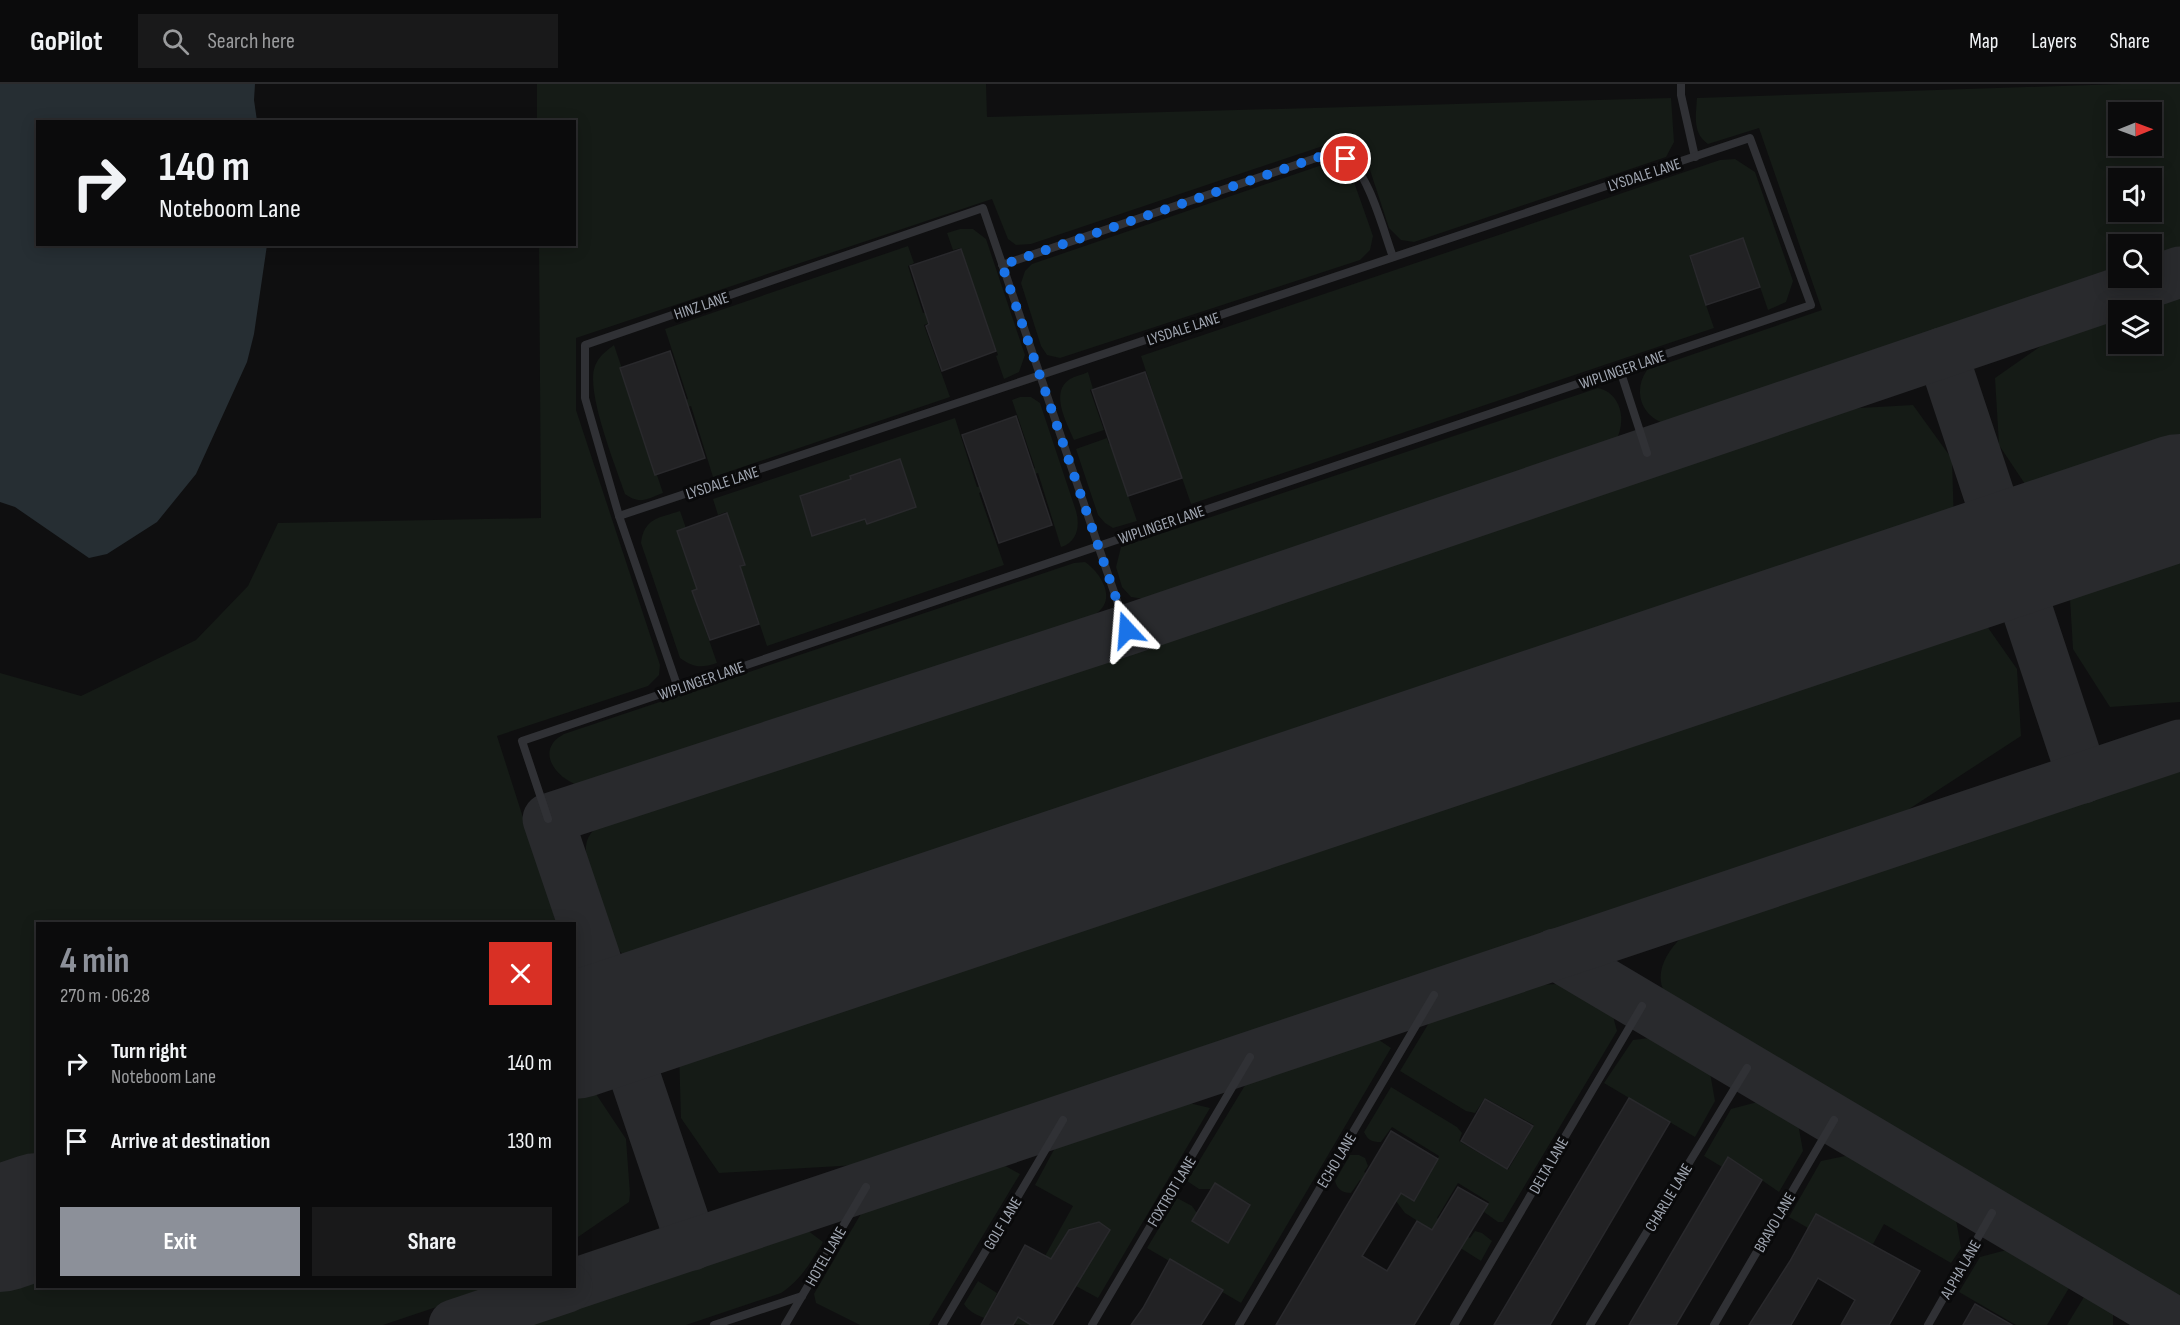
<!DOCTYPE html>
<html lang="en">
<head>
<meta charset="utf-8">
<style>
  body { margin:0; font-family:"Sofia Sans Condensed",sans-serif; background:#19191a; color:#f1f3f6; height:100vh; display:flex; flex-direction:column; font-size:22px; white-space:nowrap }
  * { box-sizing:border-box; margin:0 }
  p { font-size:20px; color:#9a9b9d }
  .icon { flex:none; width:33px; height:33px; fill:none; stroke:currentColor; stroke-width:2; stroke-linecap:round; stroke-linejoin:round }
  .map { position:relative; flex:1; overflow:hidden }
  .side { position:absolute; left:36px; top:838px; width:540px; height:366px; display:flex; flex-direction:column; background:#0b0b0c; border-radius:0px; box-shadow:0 3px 15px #0003,0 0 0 2px #2b2b2d }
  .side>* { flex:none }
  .top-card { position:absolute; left:36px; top:36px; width:540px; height:126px; border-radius:0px; box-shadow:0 3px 15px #0003,0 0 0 2px #2b2b2d; background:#0b0b0c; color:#f1f3f6; overflow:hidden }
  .needle { width:39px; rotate:89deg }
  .controls { position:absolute; left:2108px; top:18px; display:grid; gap:12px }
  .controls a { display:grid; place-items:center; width:54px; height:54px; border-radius:0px; background:#0b0b0c; box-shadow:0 3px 15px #0003,0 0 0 2px #2b2b2d; font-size:30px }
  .pin { position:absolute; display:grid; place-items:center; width:51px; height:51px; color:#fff; margin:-26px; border:3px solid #fff; border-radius:50%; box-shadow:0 2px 6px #0007 }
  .me { position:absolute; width:66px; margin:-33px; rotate:341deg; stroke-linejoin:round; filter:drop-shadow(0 0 4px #0008) }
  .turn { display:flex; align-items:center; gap:21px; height:126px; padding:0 24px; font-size:27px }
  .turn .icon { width:78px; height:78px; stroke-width:2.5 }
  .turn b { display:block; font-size:42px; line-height:51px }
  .round { display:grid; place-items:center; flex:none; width:63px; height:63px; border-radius:0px; background:#19191a }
  .summary { display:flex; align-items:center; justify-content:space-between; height:102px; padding:0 24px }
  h1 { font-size:36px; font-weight:700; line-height:45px; color:#8c9099 }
  .button { display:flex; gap:12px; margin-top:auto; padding:12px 24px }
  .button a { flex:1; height:69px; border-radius:0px; background:#8c9099; color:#fff; font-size:24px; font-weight:700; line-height:69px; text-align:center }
  .button a+a { background:#19191a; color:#f1f3f6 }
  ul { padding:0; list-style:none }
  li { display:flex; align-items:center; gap:18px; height:78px; padding:0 24px }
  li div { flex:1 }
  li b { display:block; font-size:22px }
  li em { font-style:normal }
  header { display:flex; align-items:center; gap:36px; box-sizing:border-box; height:84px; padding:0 30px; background:#0b0b0c; border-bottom:2px solid #2b2b2d }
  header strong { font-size:28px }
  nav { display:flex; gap:33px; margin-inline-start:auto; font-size:21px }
  .search { width:420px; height:54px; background:#19191a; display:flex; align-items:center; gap:15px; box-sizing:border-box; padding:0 21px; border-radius:0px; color:#9a9b9d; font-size:22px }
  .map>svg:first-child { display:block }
</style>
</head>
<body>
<header>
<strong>GoPilot</strong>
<div class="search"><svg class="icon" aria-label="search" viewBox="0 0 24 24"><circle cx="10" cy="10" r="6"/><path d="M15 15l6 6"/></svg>Search here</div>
<nav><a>Map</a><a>Layers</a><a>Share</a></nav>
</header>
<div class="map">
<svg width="2180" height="1241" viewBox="0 0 2180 1241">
  <rect width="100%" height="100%" fill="#0f0f10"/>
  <g fill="#151b16" fill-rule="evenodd">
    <polygon points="537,0 986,0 987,33 1671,14 1674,58 1666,73 1414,158 1401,156 1389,144 1369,83 1356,71 1343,63 1323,62 1031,160 1016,161 1008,155 992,115 576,254 576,326 660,581 659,591 648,602 497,652 557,840 38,840 37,1088 0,1100 0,589 81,612 196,556 248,502 278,439 541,434 539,161 574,160 574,38 537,37"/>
    <path d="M2121,0H2180V168L2151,178V160H2118V189L1667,340C1642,334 1632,307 1647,286L1822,226L1759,44L1708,60C1692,49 1696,31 1697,14ZM2118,28H2151V62H2118ZM2118,94H2151V128H2118Z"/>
    <polygon points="1735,75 1755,88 1793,197 1786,218 1768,226 1743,154 1689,172 1714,244 1191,420 1167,350 1113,368 1137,437 1113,444 1105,439 1098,431 1076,365 1107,354 1109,360 1164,342 1141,272 1720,76"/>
    <polygon points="1334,80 1345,86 1354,98 1373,152 1370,166 1360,176 1060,274 1047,271 1041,262 1021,199 1025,187 1032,180 1319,82"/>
    <path d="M960,145H973L986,155L1025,271L1019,288L1004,295L996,272L998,271L980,221L924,241L950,313L713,393L691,322L640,340L663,409C647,415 640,421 625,410C616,383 585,307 595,282C599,272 606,267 614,261L638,332L688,315L665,245L908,162L914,179L908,182L923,229L976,212L961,164L953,166L947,149Z"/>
    <polygon points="2180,206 2180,367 2035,415 1999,361 1995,294 2048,257 2087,238 2118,227 2118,260 2151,260 2151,226 2120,226"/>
    <path d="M1088,288L1093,305L1090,306L1104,346L1074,356C1067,339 1049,308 1070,295C1075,292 1082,291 1088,288Z"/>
    <path d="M1598,304C1622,309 1627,339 1615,358L1145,515L1131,513L1122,503L1116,483L1121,463Z"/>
    <path d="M1020,313H1031L1040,319L1076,427C1080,441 1078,458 1061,463L1038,389L979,409L1004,481L767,562L743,490L692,507L717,579C701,584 694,584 680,574L641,459C644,434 659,434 680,427L686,444L677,447L695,498L745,480L726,428L718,431L713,415L955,334L977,403L1035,384L1012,316Z"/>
    <path d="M1913,321L1952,375L1954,441L668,876C656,877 638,880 627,874C609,864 584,782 586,762C587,749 598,742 608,734L1824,326Z"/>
    <polygon points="2180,460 2180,618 2110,623 2073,565 2069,498"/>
    <path d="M1085,478C1097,486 1112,506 1104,521C1102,525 1097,529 1094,532L601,699C596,700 588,703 583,702C565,700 540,677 553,659C555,655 561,652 564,650L1074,479Z"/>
    <polygon points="1977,528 2017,585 2021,652 1903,729 858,1081 719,1089 681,1034 679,968 683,962"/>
    <path d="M2180,685V1223L1675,921C1650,900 1661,873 1682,853Z"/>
    <path d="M1558,900L1611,925L1617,947L1503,1138H1498L1484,1128L1489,1118L1458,1099L1437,1134L1470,1154L1475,1147L1482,1149L1492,1157L1481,1177L1405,1129L1396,1117L1360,1096L1351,1109C1342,1109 1337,1105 1335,1097L1350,1071H1359L1365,1074L1368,1082L1364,1088L1414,1117L1439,1072L1392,1043L1381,1058C1371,1058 1368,1056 1364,1048L1391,1003L1457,1043L1462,1049L1459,1057L1508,1086L1534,1041L1485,1014L1475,1029L1466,1027L1400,987L1430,937L1536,901Z"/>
    <polygon points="1657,953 1709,983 1715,1017 1695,1053 1604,999 1633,956"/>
    <polygon points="1376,954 1391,964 1241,1219 1147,1164 1177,1114 1192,1122 1197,1129 1192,1137 1228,1158 1250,1120 1215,1100 1211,1105 1199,1105 1187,1097 1247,998"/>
    <polygon points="579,997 590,1001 626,1055 630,1110 629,1118 575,1155 574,998"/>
    <polygon points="1765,1016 1797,1034 1803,1067 1779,1108 1728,1073 1722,1083 1704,1072 1731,1025"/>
    <polygon points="1185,1018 1210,1024 1098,1214 1076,1202 1099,1138 1069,1145 1051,1175 1045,1172 1073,1122 1035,1101 1057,1060"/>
    <polygon points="1855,1070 1955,1130 1961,1164 1951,1179 1884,1140 1873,1160 1863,1157 1816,1131 1808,1144 1789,1133 1821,1077"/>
    <polygon points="1002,1080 1020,1090 929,1241 860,1241 816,1219 814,1210 862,1128"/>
    <path d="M807,1146L823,1158C810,1179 801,1196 781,1209L686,1241H521L646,1201Z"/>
    <polygon points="2014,1164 2069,1197 2069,1204 2047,1241 2016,1241 1959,1208 1980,1173"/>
    <polygon points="37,1179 38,1203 496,1203 383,1241 0,1241 0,1192"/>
    <path d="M978,1197L997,1209L993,1218L1031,1241C1013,1241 974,1237 964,1220Z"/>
    <polygon points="2090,1209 2113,1223 2113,1241 2067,1241 2084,1213"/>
  </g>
  <polygon fill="#262e33" points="0,0 255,0 254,16 257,37 38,38 38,160 267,161 254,250 247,278 196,390 157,438 107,470 89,474 15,423 0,418"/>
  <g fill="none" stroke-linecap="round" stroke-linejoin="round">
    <g stroke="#292a2d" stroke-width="51">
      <polyline points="1942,269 2083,694"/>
      <polyline points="1555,870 2180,1241"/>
      <polyline points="692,1161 548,735 1127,546 2180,188"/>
      <polyline points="574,1200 2180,661"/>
      <polyline points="454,1241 567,1203"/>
    </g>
    <g stroke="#292a2d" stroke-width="126">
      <polyline points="574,952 2180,413"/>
      <polyline points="0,1145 38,1132"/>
    </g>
  </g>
  <g fill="#222224" stroke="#29292c" stroke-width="1.5">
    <polygon points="1743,154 1760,203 1706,221 1690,172"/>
    <polygon points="961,165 996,267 942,287 926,242 929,240 910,182"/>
    <polygon points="670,267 705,374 655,391 620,284"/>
    <polygon points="1145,288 1182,394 1128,412 1092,306"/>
    <polygon points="1016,332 1052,441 999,459 962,351"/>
    <polygon points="900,375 916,423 867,440 865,435 812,452 800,412 851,395 850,392"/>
    <polygon points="727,429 745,481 740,482 759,540 710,556 692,507 697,505 677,447"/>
    <polygon points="1629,1014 1670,1038 1550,1241 1494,1241"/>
    <polygon points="1485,1015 1533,1042 1507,1085 1461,1057"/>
    <polygon points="1391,1047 1438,1075 1414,1117 1401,1109 1362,1172 1387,1187 1417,1137 1432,1146 1458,1103 1488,1120 1414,1241 1276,1241"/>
    <polygon points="1728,1073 1762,1096 1676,1241 1629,1241"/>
    <polygon points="1215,1099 1250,1121 1228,1159 1192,1137"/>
    <polygon points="1816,1130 1920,1187 1889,1241 1841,1241 1855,1216 1818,1194 1791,1241 1749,1241 1790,1177"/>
    <polygon points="1099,1138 1110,1146 1052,1241 1031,1241 1018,1233 1013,1241 981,1241 1025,1161 1051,1175 1069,1146"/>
    <polygon points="1170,1175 1223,1206 1201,1241 1131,1241 1143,1224"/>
    <polygon points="1975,1220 2012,1241 1963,1241"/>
  </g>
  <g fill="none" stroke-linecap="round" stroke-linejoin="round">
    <g stroke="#303135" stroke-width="8">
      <polyline points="1681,0 1681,11 1695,73"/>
      <path d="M1002,181L1322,72C1330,72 1337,71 1345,74C1368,85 1384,149 1393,173"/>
      <polyline points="1620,286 1647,369"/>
      <polyline points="619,432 585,314 585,261 983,124 1127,546"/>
      <polyline points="548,735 522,657 1811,221 1750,54 619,432 678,604"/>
      <polyline points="714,1241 802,1212"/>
      <polyline points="785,1241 866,1103"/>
      <polyline points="942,1241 1063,1036"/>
      <polyline points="1092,1241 1250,973"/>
      <polyline points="1239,1241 1434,911"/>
      <polyline points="1454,1241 1642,922"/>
      <polyline points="1590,1241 1747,984"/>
      <polyline points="1714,1241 1834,1036"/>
      <polyline points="1928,1241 1992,1129"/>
    </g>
  </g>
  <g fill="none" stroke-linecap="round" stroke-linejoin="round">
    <polyline stroke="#1a73e8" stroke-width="10" stroke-dasharray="0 18" points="1127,546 1002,181 1322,72 1336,71 1346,75"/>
  </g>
  <g text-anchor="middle" stroke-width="6" stroke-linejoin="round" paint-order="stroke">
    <g font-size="16" fill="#a0a6b1" stroke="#0a0a0b">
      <text transform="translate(1644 90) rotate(-18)" y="6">LYSDALE LANE</text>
      <text transform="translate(701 221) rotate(-19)" y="6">HINZ LANE</text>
      <text transform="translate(1183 244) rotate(-18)" y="6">LYSDALE LANE</text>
      <text transform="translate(1622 285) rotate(-19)" y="6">WIPLINGER LANE</text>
      <text transform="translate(722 398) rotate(-18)" y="6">LYSDALE LANE</text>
      <text transform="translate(1161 440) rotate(-19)" y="6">WIPLINGER LANE</text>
      <text transform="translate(701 596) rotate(-19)" y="6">WIPLINGER LANE</text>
      <text transform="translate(1336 1076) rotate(-59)" y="6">ECHO LANE</text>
      <text transform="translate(1548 1081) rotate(-60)" y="6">DELTA LANE</text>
      <text transform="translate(1171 1107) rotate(-59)" y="6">FOXTROT LANE</text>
      <text transform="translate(1668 1113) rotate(-59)" y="6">CHARLIE LANE</text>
      <text transform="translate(1774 1138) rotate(-60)" y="6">BRAVO LANE</text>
      <text transform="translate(1002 1139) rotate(-59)" y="6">GOLF LANE</text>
      <text transform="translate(825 1172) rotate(-60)" y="6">HOTEL LANE</text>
      <text transform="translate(1960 1185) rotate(-60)" y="6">ALPHA LANE</text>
    </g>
  </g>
</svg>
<div class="controls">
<a><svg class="needle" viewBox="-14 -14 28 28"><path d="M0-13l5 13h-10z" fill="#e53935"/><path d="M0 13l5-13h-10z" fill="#9a9b9d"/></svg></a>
<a><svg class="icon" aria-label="sound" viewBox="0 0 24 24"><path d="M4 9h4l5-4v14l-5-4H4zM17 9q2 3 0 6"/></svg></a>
<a><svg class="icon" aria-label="search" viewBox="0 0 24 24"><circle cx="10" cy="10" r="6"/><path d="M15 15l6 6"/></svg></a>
<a><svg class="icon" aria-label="layers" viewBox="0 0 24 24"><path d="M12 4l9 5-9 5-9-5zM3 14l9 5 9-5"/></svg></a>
</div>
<div class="pin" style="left:1346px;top:75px;background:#d93025"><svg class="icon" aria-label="arrive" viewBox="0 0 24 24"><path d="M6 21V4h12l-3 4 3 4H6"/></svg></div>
<svg class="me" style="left:1127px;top:546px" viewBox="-20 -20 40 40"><path d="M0-17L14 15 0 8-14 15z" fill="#1a73e8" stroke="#fff" stroke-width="4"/></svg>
<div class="top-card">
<div class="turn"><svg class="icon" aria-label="right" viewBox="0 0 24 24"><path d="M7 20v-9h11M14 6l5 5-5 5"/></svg><div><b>140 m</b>Noteboom Lane</div></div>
</div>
<section class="side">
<div class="summary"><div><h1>4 min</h1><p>270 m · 06:28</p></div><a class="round" style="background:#d93025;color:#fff"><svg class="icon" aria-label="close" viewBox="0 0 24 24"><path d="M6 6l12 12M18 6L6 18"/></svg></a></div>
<ul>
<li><svg class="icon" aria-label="right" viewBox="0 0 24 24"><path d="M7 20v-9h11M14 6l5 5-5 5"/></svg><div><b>Turn right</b><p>Noteboom Lane</p></div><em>140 m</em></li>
<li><svg class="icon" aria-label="arrive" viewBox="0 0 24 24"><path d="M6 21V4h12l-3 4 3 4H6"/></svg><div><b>Arrive at destination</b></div><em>130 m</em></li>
</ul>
<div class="button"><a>Exit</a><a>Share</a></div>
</section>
</div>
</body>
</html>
